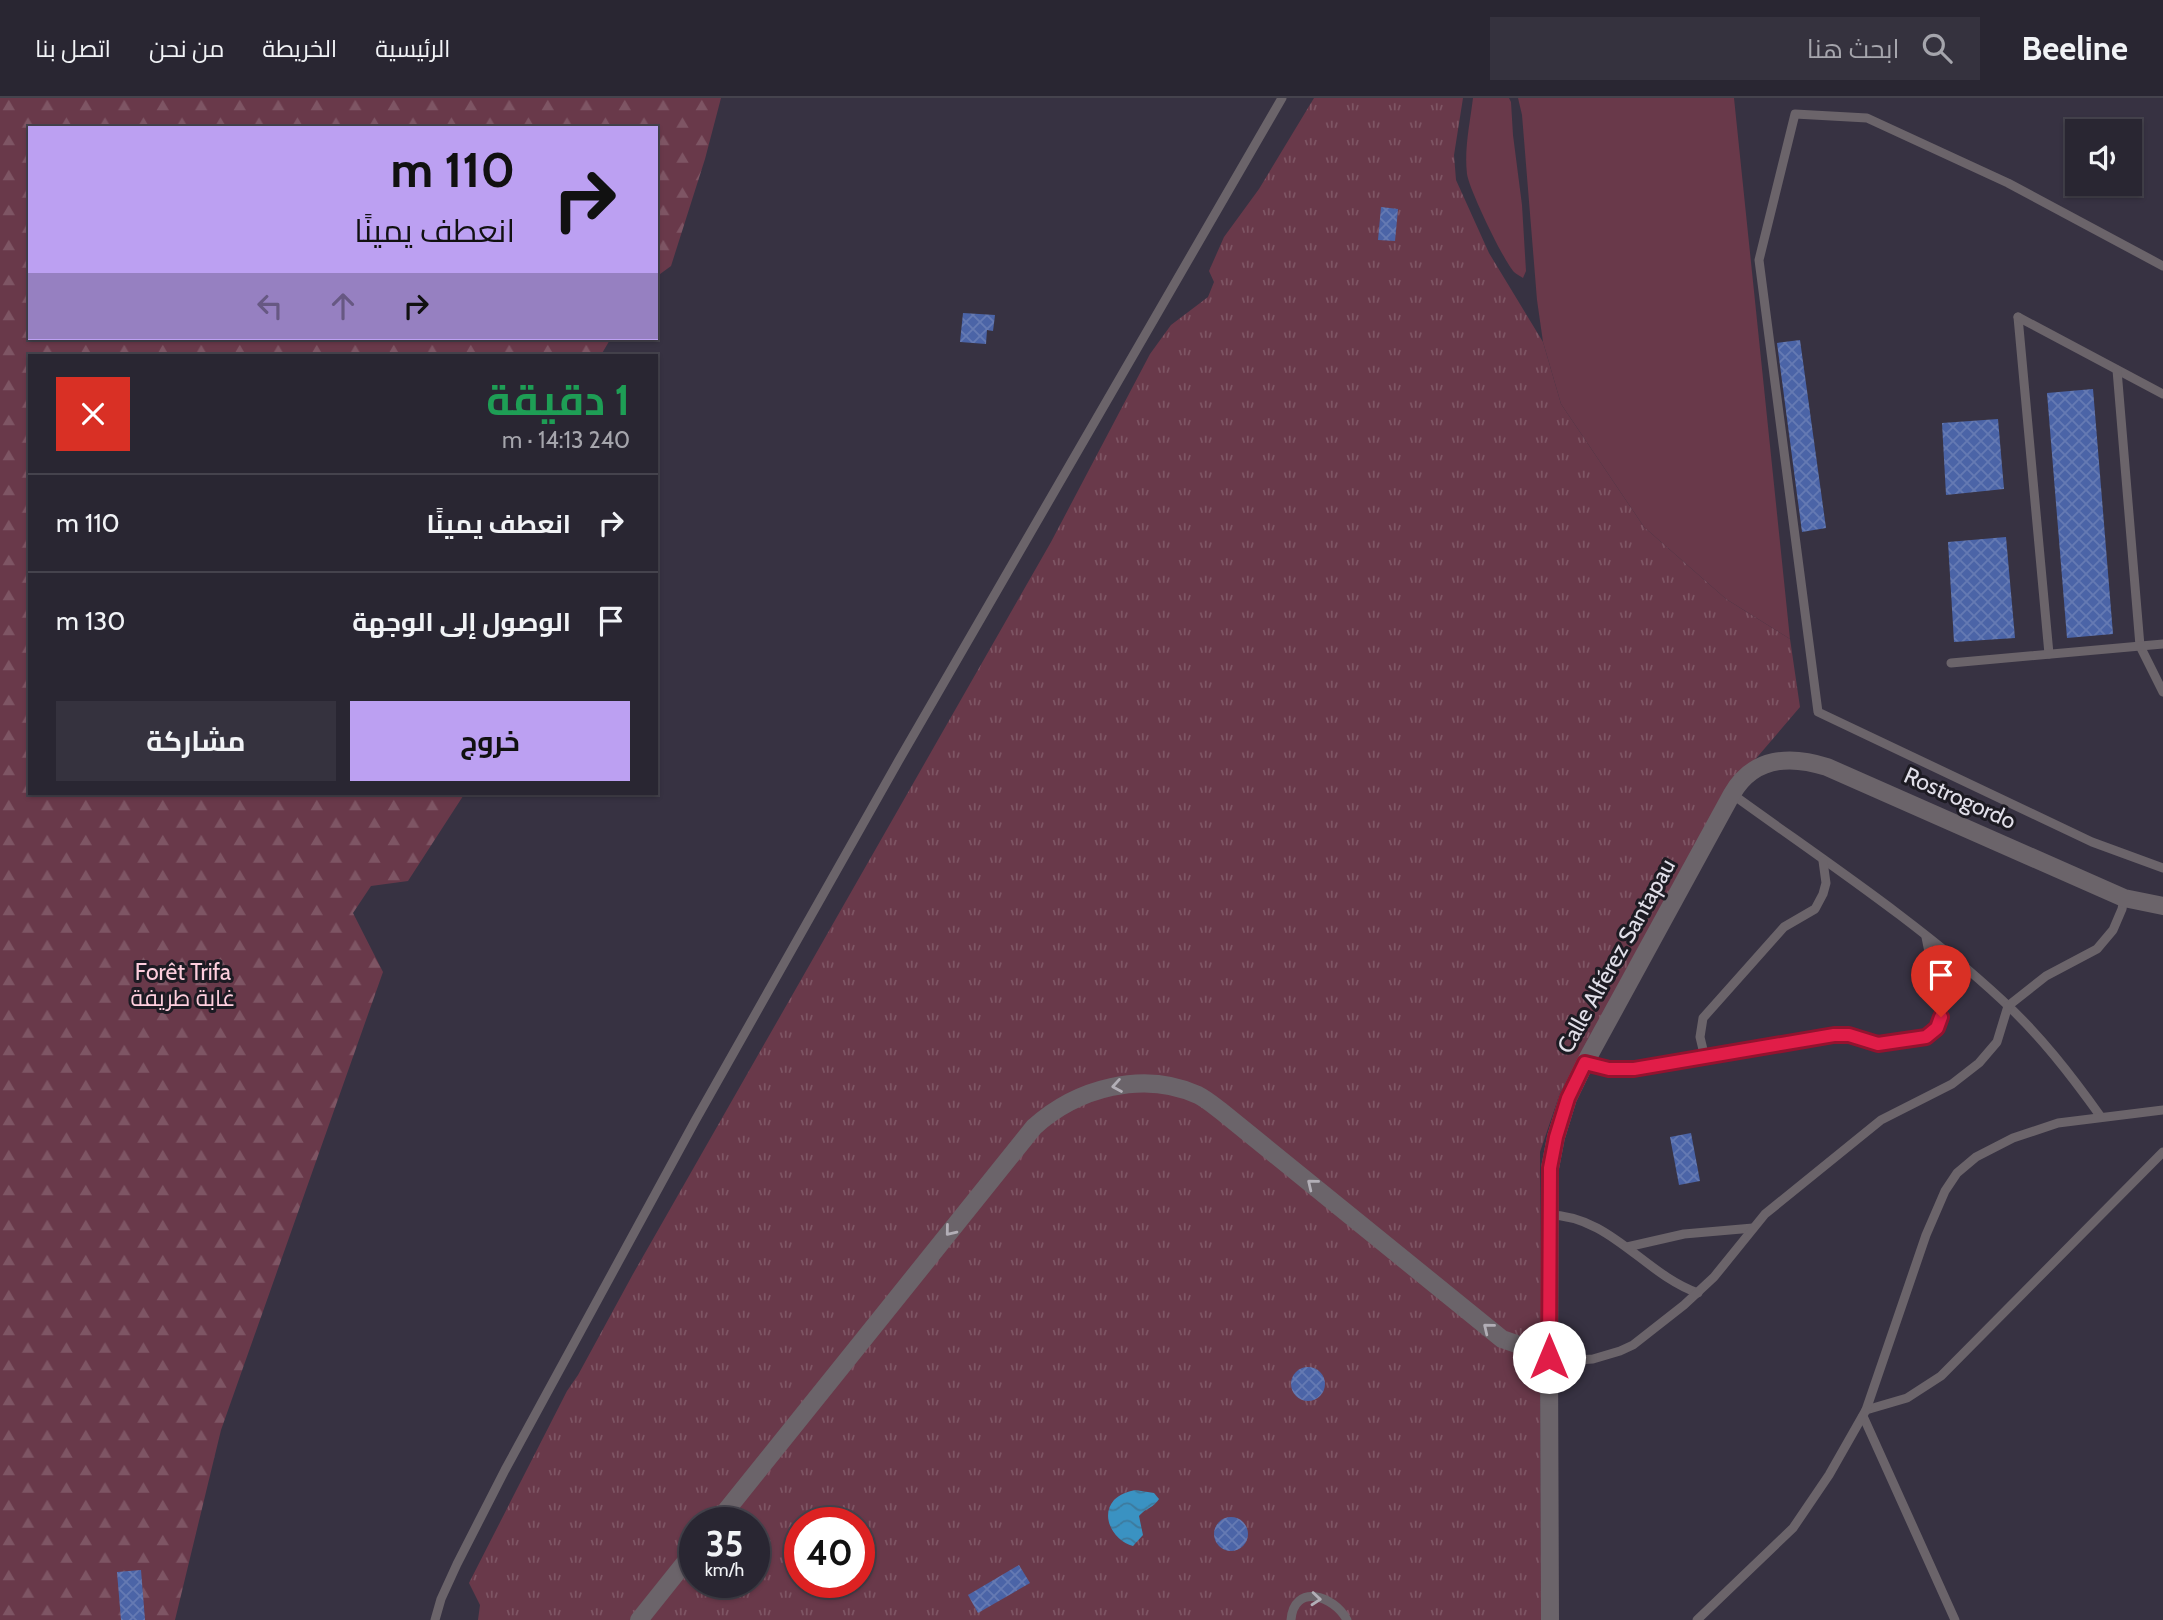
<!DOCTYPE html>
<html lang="ar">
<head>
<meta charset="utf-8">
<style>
  body { margin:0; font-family:Cabin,Cairo,sans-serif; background:#35323e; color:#f1f3f6; direction:rtl; height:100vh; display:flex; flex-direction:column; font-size:26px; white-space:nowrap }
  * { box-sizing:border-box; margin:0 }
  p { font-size:23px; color:#a5a5ac }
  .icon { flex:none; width:38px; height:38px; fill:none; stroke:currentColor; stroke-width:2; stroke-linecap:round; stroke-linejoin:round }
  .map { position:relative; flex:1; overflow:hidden; direction:ltr }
  .sheet { position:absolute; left:28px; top:256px; width:630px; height:441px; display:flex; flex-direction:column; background:#292632; border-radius:0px; box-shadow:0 2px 5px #0004,0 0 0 2px #45434d; direction:rtl }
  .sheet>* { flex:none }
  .banner { position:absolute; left:28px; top:28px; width:630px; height:214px; border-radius:0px; box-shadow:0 2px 5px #0004,0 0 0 2px #45434d; direction:rtl; background:#bca0f2; color:#111; overflow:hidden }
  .fabs { position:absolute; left:2065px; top:21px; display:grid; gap:14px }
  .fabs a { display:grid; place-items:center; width:77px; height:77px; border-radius:0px; background:#292632; box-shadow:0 2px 5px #0004,0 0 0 2px #45434d; font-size:35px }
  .speed { position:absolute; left:679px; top:1409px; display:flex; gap:14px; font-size:35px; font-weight:700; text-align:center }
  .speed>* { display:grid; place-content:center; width:91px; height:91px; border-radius:50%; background:#292632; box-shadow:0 2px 5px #0004,0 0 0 2px #45434d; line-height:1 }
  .speed small { font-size:18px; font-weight:400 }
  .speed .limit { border:10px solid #d22; background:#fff; color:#111 }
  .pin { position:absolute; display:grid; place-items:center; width:60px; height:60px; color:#fff; margin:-72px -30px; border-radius:50% 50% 50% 0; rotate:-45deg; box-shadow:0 0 7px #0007 }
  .pin .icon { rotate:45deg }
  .me { position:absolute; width:77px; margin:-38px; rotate:0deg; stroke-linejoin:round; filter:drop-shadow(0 0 5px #0008) }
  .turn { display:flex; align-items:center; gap:24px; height:147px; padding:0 28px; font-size:32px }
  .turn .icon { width:91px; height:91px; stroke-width:2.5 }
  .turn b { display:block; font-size:49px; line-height:60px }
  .lanes { display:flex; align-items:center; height:66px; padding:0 28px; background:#0003; justify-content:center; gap:35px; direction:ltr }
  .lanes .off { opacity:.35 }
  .round { display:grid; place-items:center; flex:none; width:74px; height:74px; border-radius:0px; background:#35323e }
  .head { display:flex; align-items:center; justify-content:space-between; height:119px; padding:0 28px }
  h1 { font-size:42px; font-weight:700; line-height:52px; color:#1e9e55 }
  .cta { display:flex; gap:14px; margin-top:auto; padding:14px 28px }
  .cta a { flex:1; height:80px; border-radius:0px; background:#bca0f2; color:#111; font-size:28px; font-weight:700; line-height:80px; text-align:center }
  .cta a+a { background:#35323e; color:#f1f3f6 }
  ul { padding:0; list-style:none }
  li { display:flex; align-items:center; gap:21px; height:98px; padding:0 28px; border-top:2px solid #45434d }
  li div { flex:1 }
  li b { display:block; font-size:26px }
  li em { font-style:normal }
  header { display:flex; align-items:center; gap:42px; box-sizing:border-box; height:98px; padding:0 35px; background:#292632; border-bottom:2px solid #45434d }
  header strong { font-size:33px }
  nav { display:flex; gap:38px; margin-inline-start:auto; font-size:24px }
  .search { width:490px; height:63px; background:#35323e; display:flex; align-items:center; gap:18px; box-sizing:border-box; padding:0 24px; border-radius:0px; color:#a5a5ac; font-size:26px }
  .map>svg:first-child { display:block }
</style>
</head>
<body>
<header>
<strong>Beeline</strong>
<div class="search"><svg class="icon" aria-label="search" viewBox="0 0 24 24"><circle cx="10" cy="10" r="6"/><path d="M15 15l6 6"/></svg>ابحث هنا</div>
<nav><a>الرئيسية</a><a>الخريطة</a><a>من نحن</a><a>اتصل بنا</a></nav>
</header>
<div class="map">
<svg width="2163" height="1522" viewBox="0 0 2163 1522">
  <defs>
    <pattern id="forest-firs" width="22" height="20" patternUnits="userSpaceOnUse" patternTransform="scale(1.75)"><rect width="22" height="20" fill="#69394a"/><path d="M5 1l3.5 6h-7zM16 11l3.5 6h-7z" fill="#7e5564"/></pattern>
    <pattern id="park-tufts" width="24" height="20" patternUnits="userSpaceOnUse" patternTransform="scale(1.75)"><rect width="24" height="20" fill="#69394a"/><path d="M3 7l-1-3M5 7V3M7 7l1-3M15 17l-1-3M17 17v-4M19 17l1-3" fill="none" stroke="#7e5564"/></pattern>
    <pattern id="water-waves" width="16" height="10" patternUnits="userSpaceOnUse" patternTransform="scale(1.75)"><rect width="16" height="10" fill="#3a92c2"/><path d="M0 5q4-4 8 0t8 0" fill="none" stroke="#3d7a9d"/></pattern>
    <pattern id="building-cross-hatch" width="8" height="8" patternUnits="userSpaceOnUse" patternTransform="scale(1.75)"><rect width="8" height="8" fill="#4b64a7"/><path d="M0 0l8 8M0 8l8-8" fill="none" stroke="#657ab3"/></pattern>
  </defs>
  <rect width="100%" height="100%" fill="#373242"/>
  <g fill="#69394a">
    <path d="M1473,0H1509L1511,4L1513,37L1522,107L1526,173L1523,180C1520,178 1516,176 1514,174C1503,162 1469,91 1467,76C1464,51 1470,25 1473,0Z"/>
    <polygon points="1518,0 1734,0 1790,541 1726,501 1644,429 1561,306 1543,244 1537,202 1522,17"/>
  </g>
  <polygon fill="url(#forest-firs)" points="0,0 721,0 705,61 671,168 656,179 656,30 30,30 30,240 611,240 601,257 30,257 30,695 465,695 408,783 371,788 353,815 383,874 221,1332 175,1522 0,1522"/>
  <path fill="url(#park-tufts)" fill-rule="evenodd" d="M1314,0H1463L1454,57L1456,82L1489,155L1543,244L1561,306L1644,429L1726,501L1790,541L1800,609L1753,664L1590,938L1560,995L1540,1054L1541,1522H478L480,1507L469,1485L567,1293L578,1277L633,1176L1051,444L1150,256L1171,227L1208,199L1214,184L1209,173L1224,139L1259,91ZM695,1424H754V1484H695ZM800,1424H859V1484H800Z"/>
  <path fill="url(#water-waves)" d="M1135,1392L1154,1395L1159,1401C1151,1412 1147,1409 1139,1418L1143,1437L1133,1448C1115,1444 1099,1419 1114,1402C1120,1396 1127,1394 1135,1392Z"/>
  <g fill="url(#building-cross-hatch)">
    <polygon points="1381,109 1398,111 1395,143 1378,142"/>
    <polygon points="963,215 995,217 993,233 987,232 986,246 960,244"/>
    <polygon points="1800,242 1826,430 1802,434 1777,245"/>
    <polygon points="2093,291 2113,536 2067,540 2047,295"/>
    <polygon points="1998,321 2004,391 1946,397 1942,325"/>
    <polygon points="2006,439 2015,540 1954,544 1948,444"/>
    <polygon points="1691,1035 1700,1083 1679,1087 1670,1039"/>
    <circle cx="1308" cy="1286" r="17"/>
    <circle cx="1231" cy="1436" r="17"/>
    <polygon points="1019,1467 1030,1485 978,1515 968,1497"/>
    <polygon points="141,1472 145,1522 121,1522 117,1474"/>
  </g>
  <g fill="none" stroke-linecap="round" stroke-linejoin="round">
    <g stroke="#6b646a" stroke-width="9">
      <polyline points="2163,168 2008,85 1867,20 1795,16 1759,162 1818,614 2092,744 2163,770"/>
      <polyline points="2018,219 2049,556"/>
      <polyline points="2018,219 2163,296"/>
      <polyline points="2117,272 2140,548 2163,594"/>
      <polyline points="1951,565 2163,546"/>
      <path d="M1732,696C1823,762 1919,825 2002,902C2040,937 2071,977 2101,1019"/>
      <polyline points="1705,960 1700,939 1703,920 1784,829 1815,811 1823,796 1826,785 1823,763"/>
      <polyline points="1585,965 1609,971 1635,971 1834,937 1849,937 1878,946 1925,939 1937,931 1942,919 1926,839"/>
      <path d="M1548,1117C1610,1117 1644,1176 1698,1195"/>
      <polyline points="1627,1149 1684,1136 1753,1130"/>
      <polyline points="1549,1259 1578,1262 1593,1261 1620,1253 1633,1247 1684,1207 1714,1179 1765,1116 1881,1022 1952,986 1979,965 1997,944 2008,908 2046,878 2097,851 2113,832 2122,811 2124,800"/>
      <polyline points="1866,1312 1907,1300 1941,1278 2163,1054"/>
      <polyline points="1863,1318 1955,1522"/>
      <polyline points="435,1522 441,1501 457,1466 505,1372 695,1023 899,662 1282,0"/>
      <path d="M1291,1522C1294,1485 1334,1497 1347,1522"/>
      <polyline points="1697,1522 1793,1430 1829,1377 1866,1312 1926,1137 1945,1093 1957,1075 1976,1059 2013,1040 2058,1025 2163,1012"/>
    </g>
    <path stroke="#6b646a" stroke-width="18" d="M1549,1257L1550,1070L1556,1039L1568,1000L1585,965L1732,696C1753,659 1790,657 1827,669L2124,800L2163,808"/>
    <g stroke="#6b646a" stroke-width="18">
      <path d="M717,1424L1034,1029C1077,990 1143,972 1198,997C1206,1001 1213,1007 1221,1013L1502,1241L1549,1257L1550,1522"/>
      <polyline points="639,1522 695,1452"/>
    </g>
  </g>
  <defs><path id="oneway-chevron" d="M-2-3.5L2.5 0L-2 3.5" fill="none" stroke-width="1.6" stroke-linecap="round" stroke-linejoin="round" transform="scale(1.75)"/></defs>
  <g stroke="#b2aeb6">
    <use href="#oneway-chevron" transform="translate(1117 988) rotate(170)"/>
    <use href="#oneway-chevron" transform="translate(1312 1086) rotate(-141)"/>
    <use href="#oneway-chevron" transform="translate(950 1133) rotate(129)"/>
    <use href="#oneway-chevron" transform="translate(1488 1230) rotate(-141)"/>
    <use href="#oneway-chevron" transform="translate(1316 1501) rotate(5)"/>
  </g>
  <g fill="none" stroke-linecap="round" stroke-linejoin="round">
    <defs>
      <polyline id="route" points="1549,1259 1550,1070 1556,1039 1568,1000 1585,965 1609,971 1634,971 1834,937 1849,937 1878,946 1926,939 1937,930 1941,919"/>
    </defs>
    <use href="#route" stroke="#92132f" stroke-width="18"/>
    <use href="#route" stroke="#e11d48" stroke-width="12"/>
  </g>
  <g text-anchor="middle" stroke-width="6" stroke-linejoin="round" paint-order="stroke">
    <g font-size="23" fill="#e1dfe9" stroke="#1d1b23">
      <text transform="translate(1960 700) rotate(24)" y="8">Rostrogordo</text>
      <text transform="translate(1616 858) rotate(-61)" y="8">Calle Alférez Santapau</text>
    </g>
    <g font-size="23" fill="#fecedd" stroke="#1d1b23">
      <text x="183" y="882">Forêt Trifa<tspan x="183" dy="26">غابة طريفة</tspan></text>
    </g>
  </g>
</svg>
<div class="fabs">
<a><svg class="icon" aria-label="sound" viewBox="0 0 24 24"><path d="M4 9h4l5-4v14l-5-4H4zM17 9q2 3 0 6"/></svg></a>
</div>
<div class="speed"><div>35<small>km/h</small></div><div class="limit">40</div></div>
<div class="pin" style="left:1941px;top:919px;background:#d93025"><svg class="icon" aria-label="arrive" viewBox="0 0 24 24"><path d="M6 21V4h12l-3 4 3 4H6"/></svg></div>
<svg class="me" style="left:1549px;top:1259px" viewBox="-20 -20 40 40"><circle r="19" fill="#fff"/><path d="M0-13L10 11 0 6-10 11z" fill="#e11d48"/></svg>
<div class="banner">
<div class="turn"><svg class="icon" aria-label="right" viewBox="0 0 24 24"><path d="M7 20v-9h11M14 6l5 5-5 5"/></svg><div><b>110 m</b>انعطف يمينًا</div></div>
<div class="lanes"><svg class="icon off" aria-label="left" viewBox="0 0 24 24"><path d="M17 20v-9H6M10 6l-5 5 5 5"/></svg><svg class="icon off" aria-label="ahead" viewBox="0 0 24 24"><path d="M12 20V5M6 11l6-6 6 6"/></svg><svg class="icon" aria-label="right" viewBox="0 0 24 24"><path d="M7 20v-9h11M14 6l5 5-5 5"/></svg></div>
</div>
<section class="sheet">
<div class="head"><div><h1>1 دقيقة</h1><p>240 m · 14:13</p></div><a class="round" style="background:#d93025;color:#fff"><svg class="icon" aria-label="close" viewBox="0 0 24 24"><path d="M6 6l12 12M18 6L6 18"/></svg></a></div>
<ul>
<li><svg class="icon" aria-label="right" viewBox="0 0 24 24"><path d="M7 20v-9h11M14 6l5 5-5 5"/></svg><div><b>انعطف يمينًا</b></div><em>110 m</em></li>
<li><svg class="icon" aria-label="arrive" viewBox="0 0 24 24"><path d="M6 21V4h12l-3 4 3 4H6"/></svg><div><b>الوصول إلى الوجهة</b></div><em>130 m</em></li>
</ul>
<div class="cta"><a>خروج</a><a>مشاركة</a></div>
</section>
</div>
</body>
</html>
